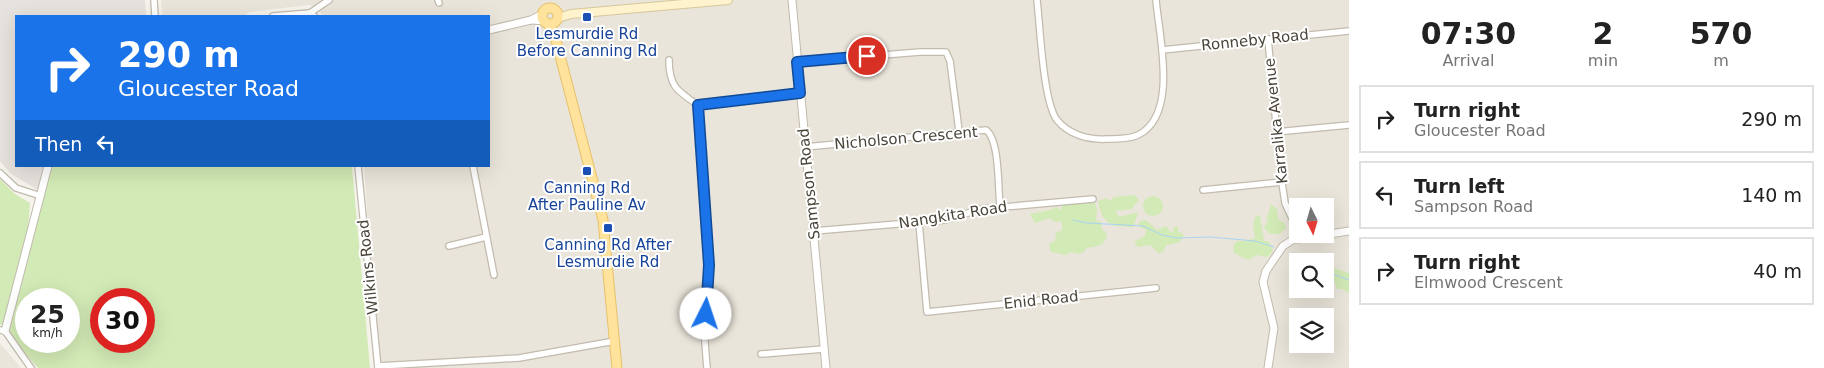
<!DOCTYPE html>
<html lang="en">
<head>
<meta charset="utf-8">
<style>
  body { margin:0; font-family:"DejaVu Sans",sans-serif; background:#f2f2f2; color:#222; height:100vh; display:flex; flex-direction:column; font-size:19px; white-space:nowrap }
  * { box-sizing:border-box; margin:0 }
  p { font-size:16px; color:#767676 }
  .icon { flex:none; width:28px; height:28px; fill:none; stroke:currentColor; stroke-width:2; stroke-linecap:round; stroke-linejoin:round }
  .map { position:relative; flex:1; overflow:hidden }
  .side { display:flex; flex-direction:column; background:#fff; width:475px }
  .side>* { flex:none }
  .hud { position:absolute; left:15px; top:15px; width:475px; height:152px; border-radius:0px; box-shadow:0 5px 20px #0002; background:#1a73e8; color:#fff; overflow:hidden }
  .needle { width:32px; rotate:175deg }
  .controls { position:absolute; left:1289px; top:198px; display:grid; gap:10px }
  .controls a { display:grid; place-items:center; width:45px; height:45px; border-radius:0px; background:#fff; box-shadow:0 5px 20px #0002; font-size:25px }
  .speed { position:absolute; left:15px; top:288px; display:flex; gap:10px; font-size:25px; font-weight:700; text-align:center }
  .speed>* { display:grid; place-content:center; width:65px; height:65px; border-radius:50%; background:#fff; box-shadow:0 5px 20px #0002; line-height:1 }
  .speed small { font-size:12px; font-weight:400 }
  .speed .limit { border:8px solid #d22; background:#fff; color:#111 }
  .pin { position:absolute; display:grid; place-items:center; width:42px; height:42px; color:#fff; margin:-21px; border:2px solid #fff; border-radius:50%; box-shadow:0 1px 5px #0007 }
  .me { position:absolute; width:55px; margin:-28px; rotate:4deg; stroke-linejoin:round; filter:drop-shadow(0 0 4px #0008) }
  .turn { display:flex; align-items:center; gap:18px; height:105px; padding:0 20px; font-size:22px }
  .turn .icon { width:65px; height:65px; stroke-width:2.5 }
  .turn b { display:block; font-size:35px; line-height:42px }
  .then { display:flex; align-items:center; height:48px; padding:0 20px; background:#0003; gap:10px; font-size:19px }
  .eta { display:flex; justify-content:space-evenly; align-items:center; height:85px; text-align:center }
  .eta b { font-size:30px; font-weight:700; line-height:35px }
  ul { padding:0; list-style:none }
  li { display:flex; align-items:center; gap:15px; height:68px; margin:0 10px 8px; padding:0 10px; border:2px solid #e0e0e0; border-radius:0px }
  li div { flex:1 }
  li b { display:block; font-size:19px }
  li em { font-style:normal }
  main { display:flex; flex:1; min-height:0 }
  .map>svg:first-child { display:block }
</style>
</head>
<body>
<main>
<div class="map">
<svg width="1349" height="368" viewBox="0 0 1349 368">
  <rect width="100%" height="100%" fill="#f6f3ec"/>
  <g fill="#eae5da" fill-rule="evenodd">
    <path d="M161,0H1349V368H378L364,166H489V16H323L316,7L308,5L249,12L244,16H162ZM1298,206H1325V234H1298ZM1298,261H1325V289H1298ZM1298,316H1325V344H1298Z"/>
    <polygon points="0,343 21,368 0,368"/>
  </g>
  <polygon fill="#e6e2dd" points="0,0 145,0 146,16 16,16 16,166 46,166 40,191 11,174 0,161"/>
  <g fill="#d2eab5" fill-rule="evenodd">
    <path d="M51,166H352L370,368H38L5,331ZM26,299H69V341H26ZM101,299H144V341H101Z"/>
    <polygon points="0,179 15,194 30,203 27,243 8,302 3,325 0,324"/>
    <path d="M1134,195L1139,200L1131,209L1115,211L1119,217L1138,212L1134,226C1128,229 1128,226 1122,226C1108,228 1100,215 1098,201L1106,198L1110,201L1114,197Z"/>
    <circle cx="1153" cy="206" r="10"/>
    <path d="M1093,199L1097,209L1096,220L1101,222L1102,229L1107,234C1106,246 1096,247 1086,248L1084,252L1078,254L1071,252L1065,255L1051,252L1049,244L1055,241L1056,233L1062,230V222L1053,221L1050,218L1035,223L1030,214L1050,210L1056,207L1061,210L1063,202Z"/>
    <polygon points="1271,204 1277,209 1278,219 1285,224 1286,228 1280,234 1270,234 1264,228 1268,220 1267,217"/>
    <path d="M1256,215L1260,216L1264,241H1269L1273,251L1268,257L1256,255C1247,264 1243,256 1234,253L1233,246L1237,241H1245L1255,238L1253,225Z"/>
    <polygon points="1142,220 1146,220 1157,230 1166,226 1172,234 1174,227 1178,226 1178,232 1183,233 1183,237 1178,243 1166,245 1163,252 1158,253 1151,245 1139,247 1135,244 1135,241 1145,236 1146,230 1137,225"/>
    <polygon points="1325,265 1349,273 1349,293 1342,289 1337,289 1334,280 1327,281 1326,290 1318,292 1318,289 1325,289"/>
  </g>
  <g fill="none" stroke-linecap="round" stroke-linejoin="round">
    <g stroke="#a9d4f2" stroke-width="1">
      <polyline points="1073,220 1087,223 1143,226 1162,235 1177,238 1211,237 1255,241 1274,247"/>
      <polyline points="1293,253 1306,261"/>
      <polyline points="1325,271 1349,280"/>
    </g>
    <defs>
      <g id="minor">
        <polyline points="154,0 155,16"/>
        <polyline points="438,0 439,3"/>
        <path d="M1037,0C1040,25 1043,102 1057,120C1069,135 1089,140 1107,139C1116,139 1130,139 1138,135C1179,115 1159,36 1156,0"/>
        <polyline points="273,16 310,13"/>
        <polyline points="314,16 310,13 329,0"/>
        <polyline points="1268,39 1281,176 1285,203 1298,231"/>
        <polyline points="1162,50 1349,31"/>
        <path d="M669,60C669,86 677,91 698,105"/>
        <polyline points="797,62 920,52 946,52 950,61 959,131"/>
        <polyline points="1276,132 1349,125"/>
        <path d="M805,147L986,130C1000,140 998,190 1000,207"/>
        <polyline points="358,166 378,368"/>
        <polyline points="473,166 494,275"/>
        <polyline points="0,173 16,188 41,196"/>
        <polyline points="1203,190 1282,182"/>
        <polyline points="919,223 927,312 1156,288"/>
        <polyline points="814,231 945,220 981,209 1093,199"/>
        <polyline points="449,246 486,237"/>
        <polyline points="0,330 5,331 31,368"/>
        <polyline points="761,354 824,349"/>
        <polyline points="378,366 519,358 615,341"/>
        <polyline points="707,368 704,330 709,265 698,105 800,93"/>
      </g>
      <g id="tertiary">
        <polyline points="792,0 826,368"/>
        <polyline points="532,20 545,21"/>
        <polyline points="489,30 531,20 543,14"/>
        <polyline points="1298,239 1349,231"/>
        <polyline points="5,331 48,166"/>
        <polyline points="1268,368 1274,328 1263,282 1266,271 1283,246 1302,234"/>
      </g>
      <polyline id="secondary" points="558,18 571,14 728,0"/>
      <g id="primary">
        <circle cx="550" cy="16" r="8"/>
        <polyline points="548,24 554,33 603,220 617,368"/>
      </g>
    </defs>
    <use href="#minor" stroke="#c2bbae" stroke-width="8"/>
    <use href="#tertiary" stroke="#c2bbae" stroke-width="9"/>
    <use href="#secondary" stroke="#d6c79b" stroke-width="10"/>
    <use href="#primary" stroke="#e6c16a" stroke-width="11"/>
    <use href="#minor" stroke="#fff" stroke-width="5.5"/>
    <use href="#tertiary" stroke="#fff" stroke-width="7"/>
    <use href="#secondary" stroke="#fff3cd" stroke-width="8"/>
    <use href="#primary" stroke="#ffe39c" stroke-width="9"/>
  </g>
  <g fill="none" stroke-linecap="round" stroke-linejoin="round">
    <defs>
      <polyline id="route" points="706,314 709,265 698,105 800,93 797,62 867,56"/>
    </defs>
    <use href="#route" stroke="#114b97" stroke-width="12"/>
    <use href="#route" stroke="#1a73e8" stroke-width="9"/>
  </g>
  <g fill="#1a4fb4" stroke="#fff" stroke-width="2">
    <rect x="582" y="12" width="10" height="10" rx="2.5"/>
    <rect x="582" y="166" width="10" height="10" rx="2.5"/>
    <rect x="603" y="223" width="10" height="10" rx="2.5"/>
  </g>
  <g text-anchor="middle" stroke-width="4" stroke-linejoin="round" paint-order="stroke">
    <g font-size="15" fill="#164399" stroke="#fff">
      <text x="587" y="39">Lesmurdie Rd<tspan x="587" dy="17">Before Canning Rd</tspan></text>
      <text x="587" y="193">Canning Rd<tspan x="587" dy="17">After Pauline Av</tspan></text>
      <text x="608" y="250">Canning Rd After<tspan x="608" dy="17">Lesmurdie Rd</tspan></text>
    </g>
    <g font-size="15" fill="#4b4439" stroke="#fff">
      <text transform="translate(1255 40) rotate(-6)" y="5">Ronneby Road</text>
      <text transform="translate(1276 121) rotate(-96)" y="5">Karralika Avenue</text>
      <text transform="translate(906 138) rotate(-5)" y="5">Nicholson Crescent</text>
      <text transform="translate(809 184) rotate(-96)" y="5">Sampson Road</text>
      <text transform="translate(953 215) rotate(-9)" y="5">Nangkita Road</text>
      <text transform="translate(368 267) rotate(-96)" y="5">Wilkins Road</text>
      <text transform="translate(1041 300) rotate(-6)" y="5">Enid Road</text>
    </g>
  </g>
</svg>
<div class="controls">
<a><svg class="needle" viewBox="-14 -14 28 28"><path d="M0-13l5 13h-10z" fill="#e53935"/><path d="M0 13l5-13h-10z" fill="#767676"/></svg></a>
<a><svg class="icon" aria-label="search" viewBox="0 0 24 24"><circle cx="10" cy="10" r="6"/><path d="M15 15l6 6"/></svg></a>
<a><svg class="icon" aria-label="layers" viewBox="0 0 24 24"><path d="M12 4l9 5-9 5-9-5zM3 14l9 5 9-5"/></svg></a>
</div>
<div class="speed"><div>25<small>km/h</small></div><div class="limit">30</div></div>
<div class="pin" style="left:867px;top:56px;background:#d93025"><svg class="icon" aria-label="arrive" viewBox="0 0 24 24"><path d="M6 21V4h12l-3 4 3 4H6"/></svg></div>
<svg class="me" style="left:706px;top:314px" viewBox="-20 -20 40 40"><circle r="19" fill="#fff"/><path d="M0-13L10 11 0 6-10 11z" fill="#1a73e8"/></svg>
<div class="hud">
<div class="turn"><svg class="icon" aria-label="right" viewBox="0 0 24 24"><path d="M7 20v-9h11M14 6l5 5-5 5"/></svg><div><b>290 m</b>Gloucester Road</div></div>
<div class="then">Then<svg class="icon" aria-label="left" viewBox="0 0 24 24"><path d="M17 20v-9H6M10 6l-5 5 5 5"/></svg></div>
</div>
</div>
<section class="side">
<div class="eta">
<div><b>07:30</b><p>Arrival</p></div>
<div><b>2</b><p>min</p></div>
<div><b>570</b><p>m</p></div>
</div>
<ul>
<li><svg class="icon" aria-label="right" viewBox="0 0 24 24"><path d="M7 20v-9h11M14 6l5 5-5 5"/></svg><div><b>Turn right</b><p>Gloucester Road</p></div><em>290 m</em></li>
<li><svg class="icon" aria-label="left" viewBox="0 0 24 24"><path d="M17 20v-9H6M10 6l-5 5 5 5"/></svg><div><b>Turn left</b><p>Sampson Road</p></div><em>140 m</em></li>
<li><svg class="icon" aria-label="right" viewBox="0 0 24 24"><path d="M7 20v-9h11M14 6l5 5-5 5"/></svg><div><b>Turn right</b><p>Elmwood Crescent</p></div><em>40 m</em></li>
</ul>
</section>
</main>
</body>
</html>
